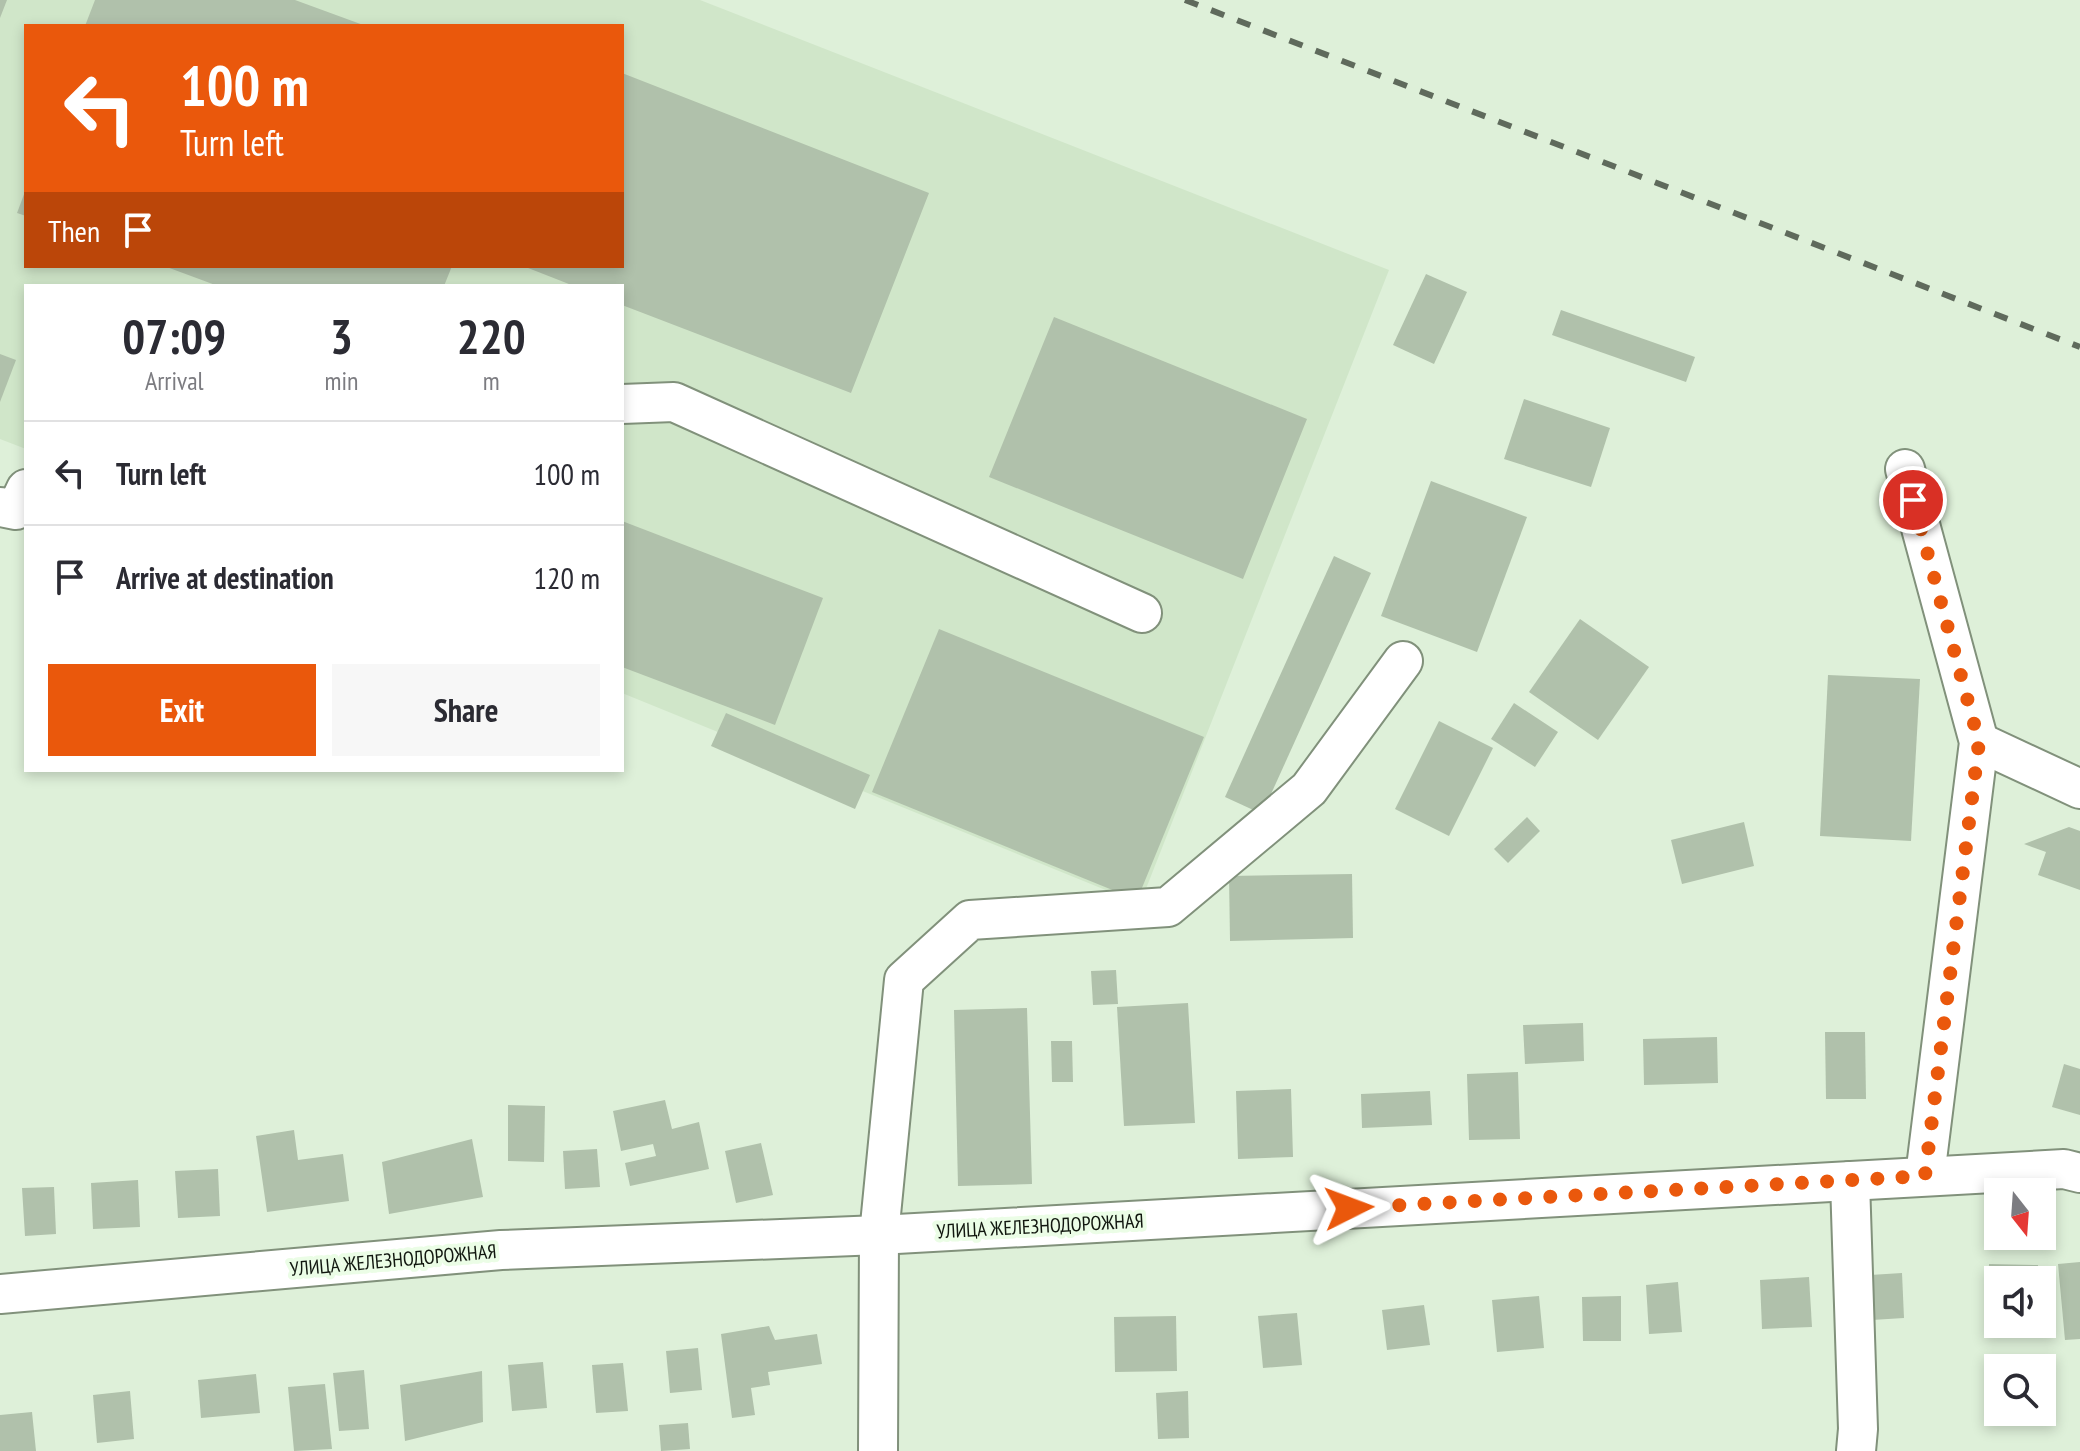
<!DOCTYPE html>
<html lang="en">
<head>
<meta charset="utf-8">
<style>
  body { margin:0; font-family:"PT Sans Narrow",sans-serif; background:#f7f7f7; color:#2b2b33; height:100vh; display:flex; flex-direction:column; font-size:30px; white-space:nowrap }
  * { box-sizing:border-box; margin:0 }
  p { font-size:26px; color:#7c7c81 }
  .icon { flex:none; width:44px; height:44px; fill:none; stroke:currentColor; stroke-width:2; stroke-linecap:round; stroke-linejoin:round }
  .map { position:relative; flex:1; overflow:hidden }
  .details { position:absolute; left:24px; top:284px; width:600px; height:488px; display:flex; flex-direction:column; background:#fff; border-radius:0px; box-shadow:0 4px 12px #0003 }
  .details>* { flex:none }
  .hud { position:absolute; left:24px; top:24px; width:600px; height:244px; border-radius:0px; box-shadow:0 4px 12px #0003; background:#ea580c; color:#fff; overflow:hidden }
  .needle { width:52px; rotate:163deg }
  .controls { position:absolute; left:1984px; top:1178px; display:grid; gap:16px }
  .controls a { display:grid; place-items:center; width:72px; height:72px; border-radius:0px; background:#fff; box-shadow:0 4px 12px #0003; font-size:40px }
  .pin { position:absolute; display:grid; place-items:center; width:68px; height:68px; color:#fff; margin:-34px; border:4px solid #fff; border-radius:50%; box-shadow:0 2px 8px #0007 }
  .me { position:absolute; width:88px; margin:-44px; rotate:87deg; stroke-linejoin:round; filter:drop-shadow(0 0 6px #0008) }
  .turn { display:flex; align-items:center; gap:28px; height:168px; padding:0 24px; font-size:36px }
  .turn .icon { width:104px; height:104px; stroke-width:2.5 }
  .turn b { display:block; font-size:56px; line-height:68px }
  .then { display:flex; align-items:center; height:76px; padding:0 24px; background:#0003; gap:16px; font-size:30px }
  .eta { display:flex; justify-content:space-evenly; align-items:center; height:136px; text-align:center }
  .eta b { font-size:48px; font-weight:700; line-height:56px }
  .action { display:flex; gap:16px; margin-top:auto; padding:16px 24px }
  .action a { flex:1; height:92px; border-radius:0px; background:#ea580c; color:#fff; font-size:32px; font-weight:700; line-height:92px; text-align:center }
  .action a+a { background:#f7f7f7; color:#2b2b33 }
  ul { padding:0; list-style:none }
  li { display:flex; align-items:center; gap:24px; height:104px; padding:0 24px; border-top:2px solid #e1e1e2 }
  li div { flex:1 }
  li b { display:block; font-size:30px }
  li em { font-style:normal }
  .map>svg:first-child { display:block }
</style>
</head>
<body>
<div class="map">
<svg width="2080" height="1451" viewBox="0 0 2080 1451">
  <rect width="100%" height="100%" fill="#def0d9"/>
  <path fill="#d0e6c9" fill-rule="evenodd" d="M0,0H700L1389,270L1140,904L622,693V286H26V449L0,439ZM26,26H622V266H26Z"/>
  <g fill="#b0c1ab">
    <polygon points="0,0 7,0 0,18"/>
    <polygon points="95,0 295,0 366,26 85,26"/>
    <polygon points="622,73 929,193 851,393 622,305 622,286 574,286 523,266 622,266"/>
    <polygon points="26,189 26,216 17,213"/>
    <polygon points="164,266 452,266 444,286 218,286"/>
    <polygon points="1426,274 1467,292 1434,364 1393,345"/>
    <polygon points="1561,310 1695,357 1686,382 1552,335"/>
    <polygon points="1054,317 1307,419 1243,579 989,477"/>
    <polygon points="0,354 16,360 0,402"/>
    <polygon points="1524,399 1610,428 1591,487 1504,459"/>
    <polygon points="1431,481 1527,517 1477,652 1381,616"/>
    <polygon points="622,521 823,598 775,725 622,667"/>
    <polygon points="1334,556 1371,573 1262,814 1225,797"/>
    <polygon points="1580,619 1649,667 1598,740 1529,692"/>
    <polygon points="939,629 1204,737 1137,900 872,792"/>
    <polygon points="1828,675 1920,679 1911,841 1820,836"/>
    <polygon points="1514,703 1558,732 1535,767 1491,739"/>
    <polygon points="726,713 870,775 855,809 711,746"/>
    <polygon points="1439,721 1493,748 1449,836 1395,809"/>
    <polygon points="1527,817 1540,831 1508,863 1494,849"/>
    <polygon points="1744,822 1754,866 1682,884 1671,840"/>
    <polygon points="2069,827 2080,831 2080,890 2038,875 2046,852 2024,844"/>
    <polygon points="1352,874 1353,938 1230,941 1229,876"/>
    <polygon points="1116,970 1118,1004 1093,1005 1091,971"/>
    <polygon points="1188,1003 1195,1123 1124,1126 1117,1007"/>
    <polygon points="1027,1008 1032,1184 958,1186 954,1010"/>
    <polygon points="1583,1023 1584,1061 1525,1064 1523,1025"/>
    <polygon points="1825,1032 1865,1032 1866,1099 1826,1099"/>
    <polygon points="1717,1037 1718,1083 1644,1085 1643,1039"/>
    <polygon points="1051,1041 1072,1041 1073,1082 1052,1082"/>
    <polygon points="2064,1064 2080,1069 2080,1115 2052,1107"/>
    <polygon points="1518,1072 1520,1139 1469,1140 1467,1074"/>
    <polygon points="1291,1089 1293,1157 1238,1159 1236,1091"/>
    <polygon points="1430,1091 1432,1125 1362,1128 1361,1094"/>
    <polygon points="665,1100 672,1129 699,1122 709,1169 630,1186 625,1163 656,1156 653,1144 621,1151 613,1111"/>
    <polygon points="508,1105 545,1106 544,1162 508,1161"/>
    <polygon points="294,1130 298,1160 343,1154 349,1201 267,1212 256,1136"/>
    <polygon points="472,1139 483,1197 389,1214 382,1162"/>
    <polygon points="761,1143 773,1195 736,1203 725,1151"/>
    <polygon points="597,1149 600,1187 565,1189 563,1151"/>
    <polygon points="218,1169 220,1216 178,1218 175,1171"/>
    <polygon points="138,1180 140,1227 93,1229 91,1183"/>
    <polygon points="54,1187 56,1234 25,1236 22,1188"/>
    <polygon points="2080,1262 2080,1339 2065,1340 2058,1264"/>
    <polygon points="1989,1264 2038,1265 2038,1280 1998,1280 1998,1324 2037,1324 2037,1329 1988,1328"/>
    <polygon points="1902,1273 1904,1318 1872,1320 1870,1275"/>
    <polygon points="1809,1277 1812,1327 1762,1329 1760,1280"/>
    <polygon points="1678,1282 1682,1332 1649,1334 1646,1285"/>
    <polygon points="1539,1296 1544,1348 1497,1352 1492,1300"/>
    <polygon points="1621,1296 1621,1341 1583,1341 1582,1297"/>
    <polygon points="1424,1305 1430,1345 1387,1350 1382,1310"/>
    <polygon points="1297,1313 1302,1365 1263,1368 1258,1316"/>
    <polygon points="1176,1316 1177,1371 1115,1372 1114,1317"/>
    <polygon points="769,1326 775,1340 817,1334 822,1364 768,1372 770,1385 751,1388 755,1415 732,1418 721,1334"/>
    <polygon points="698,1348 702,1390 670,1393 666,1351"/>
    <polygon points="543,1362 547,1408 512,1411 508,1365"/>
    <polygon points="623,1363 628,1411 596,1413 592,1365"/>
    <polygon points="364,1370 369,1429 339,1431 333,1373"/>
    <polygon points="482,1371 483,1422 405,1441 400,1385"/>
    <polygon points="256,1374 260,1413 201,1418 198,1380"/>
    <polygon points="325,1384 332,1449 294,1451 288,1387"/>
    <polygon points="130,1391 134,1439 97,1443 93,1395"/>
    <polygon points="1188,1391 1189,1438 1158,1439 1156,1393"/>
    <polygon points="32,1412 36,1451 0,1451 0,1415"/>
    <polygon points="688,1423 690,1449 661,1451 659,1425"/>
  </g>
  <g fill="none" stroke-linecap="round" stroke-linejoin="round">
    <defs>
      <g id="minor">
        <polyline points="622,404 674,402 1142,613"/>
        <polyline points="1905,469 1979,742 1925,1176"/>
        <polyline points="0,507 16,510 26,489"/>
        <polyline points="1979,742 2080,789"/>
        <polyline points="1850,1181 1858,1429 1856,1451"/>
        <polyline points="0,1294 501,1250 879,1235 2064,1169 2080,1173"/>
        <polyline points="878,1451 879,1235 904,980 970,920 1168,907 1309,789 1403,661"/>
      </g>
    </defs>
    <use href="#minor" stroke="#81917b" stroke-width="42"/>
    <use href="#minor" stroke="#fff" stroke-width="38"/>
    <polyline stroke="#5f6a5c" stroke-width="6" stroke-dasharray="14 14" stroke-linecap="butt" points="1185,0 2080,347"/>
  </g>
  <g fill="none" stroke-linecap="round" stroke-linejoin="round">
    <polyline stroke="#ea580c" stroke-width="14" stroke-dasharray="0 25.2" points="1349,1208 1925,1176 1979,742 1913,500"/>
  </g>
  <g text-anchor="middle" stroke-width="8" stroke-linejoin="round" paint-order="stroke">
    <g font-size="20" fill="#11170f" stroke="#ebfde6">
      <text transform="translate(1040 1226) rotate(-3)" y="7">УЛИЦА ЖЕЛЕЗНОДОРОЖНАЯ</text>
      <text transform="translate(393 1260) rotate(-5)" y="7">УЛИЦА ЖЕЛЕЗНОДОРОЖНАЯ</text>
    </g>
  </g>
</svg>
<div class="controls">
<a><svg class="needle" viewBox="-14 -14 28 28"><path d="M0-13l5 13h-10z" fill="#e53935"/><path d="M0 13l5-13h-10z" fill="#7c7c81"/></svg></a>
<a><svg class="icon" aria-label="sound" viewBox="0 0 24 24"><path d="M4 9h4l5-4v14l-5-4H4zM17 9q2 3 0 6"/></svg></a>
<a><svg class="icon" aria-label="search" viewBox="0 0 24 24"><circle cx="10" cy="10" r="6"/><path d="M15 15l6 6"/></svg></a>
</div>
<div class="pin" style="left:1913px;top:500px;background:#d93025"><svg class="icon" aria-label="arrive" viewBox="0 0 24 24"><path d="M6 21V4h12l-3 4 3 4H6"/></svg></div>
<svg class="me" style="left:1349px;top:1208px" viewBox="-20 -20 40 40"><path d="M0-17L14 15 0 8-14 15z" fill="#ea580c" stroke="#fff" stroke-width="4"/></svg>
<div class="hud">
<div class="turn"><svg class="icon" aria-label="left" viewBox="0 0 24 24"><path d="M17 20v-9H6M10 6l-5 5 5 5"/></svg><div><b>100 m</b>Turn left</div></div>
<div class="then">Then<svg class="icon" aria-label="arrive" viewBox="0 0 24 24"><path d="M6 21V4h12l-3 4 3 4H6"/></svg></div>
</div>
<section class="details">
<div class="eta">
<div><b>07:09</b><p>Arrival</p></div>
<div><b>3</b><p>min</p></div>
<div><b>220</b><p>m</p></div>
</div>
<ul>
<li><svg class="icon" aria-label="left" viewBox="0 0 24 24"><path d="M17 20v-9H6M10 6l-5 5 5 5"/></svg><div><b>Turn left</b></div><em>100 m</em></li>
<li><svg class="icon" aria-label="arrive" viewBox="0 0 24 24"><path d="M6 21V4h12l-3 4 3 4H6"/></svg><div><b>Arrive at destination</b></div><em>120 m</em></li>
</ul>
<div class="action"><a>Exit</a><a>Share</a></div>
</section>
</div>
</body>
</html>
